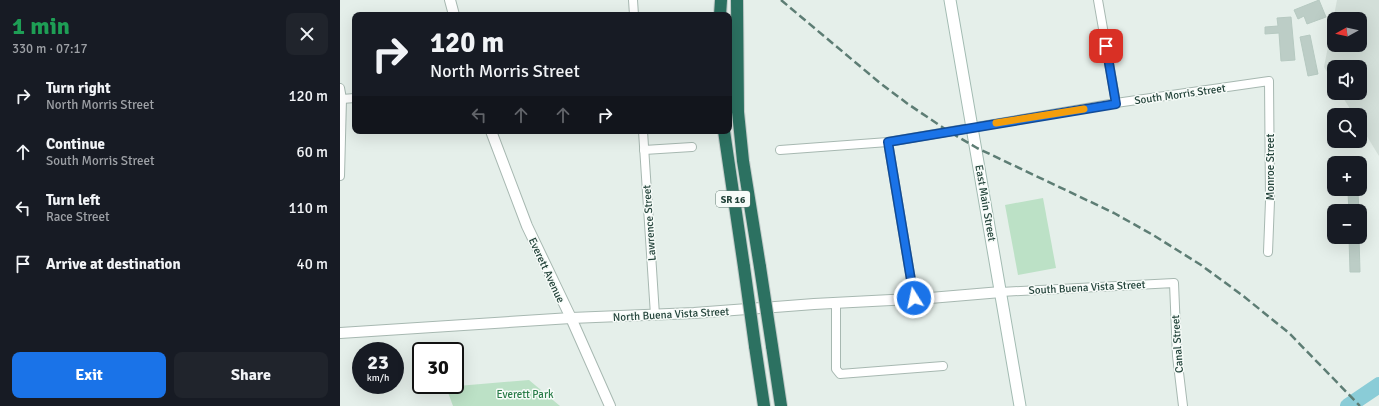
<!DOCTYPE html>
<html lang="en">
<head>
<meta charset="utf-8">
<style>
  body { margin:0; font-family:Signika,sans-serif; background:#20242c; color:#f1f3f6; height:100vh; display:flex; flex-direction:column; font-size:15px; white-space:nowrap }
  * { box-sizing:border-box; margin:0 }
  p { font-size:13px; color:#9ea1a6 }
  .icon { flex:none; width:22px; height:22px; fill:none; stroke:currentColor; stroke-width:2; stroke-linecap:round; stroke-linejoin:round }
  .map { position:relative; flex:1; overflow:hidden }
  .side { display:flex; flex-direction:column; background:#171b24; width:340px }
  .side>* { flex:none }
  .banner { position:absolute; left:12px; top:12px; width:380px; height:122px; border-radius:8px; box-shadow:0 4px 16px #0002; background:#171b24; color:#f1f3f6; overflow:hidden }
  .needle { width:26px; rotate:262deg }
  .controls { position:absolute; left:987px; top:12px; display:grid; gap:8px }
  .controls a { display:grid; place-items:center; width:40px; height:40px; border-radius:8px; background:#171b24; box-shadow:0 4px 16px #0002; font-size:20px }
  .speed { position:absolute; left:12px; top:342px; display:flex; gap:8px; font-size:20px; font-weight:700; text-align:center }
  .speed>* { display:grid; place-content:center; width:52px; height:52px; border-radius:50%; background:#171b24; box-shadow:0 4px 16px #0002; line-height:1 }
  .speed small { font-size:10px; font-weight:400 }
  .speed .limit { border:2px solid #111; border-radius:6px; background:#fff; color:#111 }
  .pin { position:absolute; display:grid; place-items:center; width:34px; height:34px; color:#fff; margin:-17px; border-radius:8px; box-shadow:0 2px 6px #0006 }
  .me { position:absolute; width:44px; margin:-22px; rotate:350deg; stroke-linejoin:round; filter:drop-shadow(0 0 3px #0008) }
  .turn { display:flex; align-items:center; gap:14px; height:84px; padding:0 12px; font-size:18px }
  .turn .icon { width:52px; height:52px; stroke-width:2.5 }
  .turn b { display:block; font-size:28px; line-height:34px }
  .lanes { display:flex; align-items:center; height:38px; padding:0 12px; background:#0003; justify-content:center; gap:20px; direction:ltr }
  .lanes .off { opacity:.35 }
  .round { display:grid; place-items:center; flex:none; width:42px; height:42px; border-radius:8px; background:#20242c }
  .overview { display:flex; align-items:center; justify-content:space-between; height:68px; padding:0 12px }
  h1 { font-size:24px; font-weight:800; line-height:30px; color:#1e9e55 }
  .button { display:flex; gap:8px; margin-top:auto; padding:8px 12px }
  .button a { flex:1; height:46px; border-radius:8px; background:#1a73e8; color:#fff; font-size:16px; font-weight:800; line-height:46px; text-align:center }
  .button a+a { background:#20242c; color:#f1f3f6 }
  ul { padding:0; list-style:none }
  li { display:flex; align-items:center; gap:12px; height:56px; padding:0 12px }
  li div { flex:1 }
  li b { display:block; font-size:15px }
  li em { font-style:normal }
  main { display:flex; flex:1; min-height:0 }
  .map>svg:first-child { display:block }
</style>
</head>
<body>
<main>
<section class="side">
<div class="overview"><div><h1>1 min</h1><p>330 m · 07:17</p></div><a class="round"><svg class="icon" aria-label="close" viewBox="0 0 24 24"><path d="M6 6l12 12M18 6L6 18"/></svg></a></div>
<ul>
<li><svg class="icon" aria-label="right" viewBox="0 0 24 24"><path d="M7 20v-9h11M14 6l5 5-5 5"/></svg><div><b>Turn right</b><p>North Morris Street</p></div><em>120 m</em></li>
<li><svg class="icon" aria-label="ahead" viewBox="0 0 24 24"><path d="M12 20V5M6 11l6-6 6 6"/></svg><div><b>Continue</b><p>South Morris Street</p></div><em>60 m</em></li>
<li><svg class="icon" aria-label="left" viewBox="0 0 24 24"><path d="M17 20v-9H6M10 6l-5 5 5 5"/></svg><div><b>Turn left</b><p>Race Street</p></div><em>110 m</em></li>
<li><svg class="icon" aria-label="arrive" viewBox="0 0 24 24"><path d="M6 21V4h12l-3 4 3 4H6"/></svg><div><b>Arrive at destination</b></div><em>40 m</em></li>
</ul>
<div class="button"><a>Exit</a><a>Share</a></div>
</section>
<div class="map">
<svg width="1039" height="406" viewBox="0 0 1039 406">
  <rect width="100%" height="100%" fill="#e5efea"/>
  <path fill="#d3dfd9" fill-rule="evenodd" d="M997,0H1039V156L1020,125V115H1014L1000,93H1020V67H994V83L984,67ZM994,19H1020V45H994Z"/>
  <g fill="#bce1c6">
    <polygon points="703,198 716,268 678,275 665,205"/>
    <polygon points="189,380 220,406 113,406 106,387"/>
  </g>
  <g fill="none" stroke-linecap="round" stroke-linejoin="round">
    <polyline stroke="#8accd7" stroke-width="16" points="1008,406 1039,385"/>
  </g>
  <g fill="#bccdc6" stroke="#b6c9c1">
    <polygon points="979,0 986,17 967,24 964,16 958,19 954,10"/>
    <polygon points="951,17 955,60 941,61 939,33 925,34 925,27 938,26 937,18"/>
    <polygon points="970,35 978,74 968,76 960,37"/>
    <polygon points="1008,193 1018,193 1019,211 1009,211"/>
    <polygon points="1009,237 1019,237 1020,272 1010,272"/>
  </g>
  <g fill="none" stroke-linecap="round" stroke-linejoin="round">
    <defs>
      <g id="minor">
        <polyline points="293,0 294,15"/>
        <polyline points="758,0 776,103"/>
        <polyline points="0,88 2,99 0,176"/>
        <polyline points="2,99 15,98"/>
        <polyline points="303,131 315,315"/>
        <polyline points="548,142 574,298"/>
        <polyline points="304,150 352,147"/>
        <polyline points="440,150 548,142 776,103 929,81 930,201 928,252"/>
        <polyline points="661,292 834,283 837,356 843,406"/>
        <polyline points="496,303 496,369 500,374 603,366"/>
      </g>
      <g id="tertiary">
        <polyline points="110,0 114,15"/>
        <polyline points="151,131 187,226 231,318 270,406"/>
        <polyline points="0,333 231,318 354,313 474,304 590,298 661,292"/>
      </g>
      <polyline id="secondary" points="610,0 680,406"/>
      <g id="motorway">
        <polyline points="397,0 398,112 403,161 420,267"/>
        <polyline points="380,15 381,0"/>
        <polyline points="384,131 404,267"/>
        <polyline points="415,346 424,406"/>
        <polyline points="432,346 441,406"/>
      </g>
    </defs>
    <use href="#minor" stroke="#a7b8b1" stroke-width="10"/>
    <use href="#tertiary" stroke="#a7b8b1" stroke-width="12"/>
    <use href="#secondary" stroke="#a2bbb2" stroke-width="13"/>
    <use href="#motorway" stroke="#c1cac8" stroke-width="14"/>
    <use href="#minor" stroke="#fff" stroke-width="8"/>
    <use href="#tertiary" stroke="#fff" stroke-width="10"/>
    <use href="#secondary" stroke="#fff" stroke-width="11"/>
    <use href="#motorway" stroke="#2c7161" stroke-width="12"/>
    <polyline stroke="#5d7d74" stroke-width="2.5" stroke-dasharray="8 4" stroke-linecap="butt" points="441,0 540,83 568,104 608,131 637,148 774,213 813,235 861,265 902,295 949,333 1020,406"/>
    <defs>
      <g id="motorway-bridge">
        <polyline points="404,267 415,346"/>
        <polyline points="420,267 432,346"/>
      </g>
    </defs>
    <use href="#motorway-bridge" stroke="#c1cac8" stroke-width="14" stroke-linecap="butt"/>
    <use href="#motorway-bridge" stroke="#2c7161" stroke-width="12"/>
  </g>
  <g fill="none" stroke-linecap="round" stroke-linejoin="round">
    <defs>
      <polyline id="route" points="574,298 548,142 776,104 766,46"/>
    </defs>
    <use href="#route" stroke="#114b97" stroke-width="10"/>
    <use href="#route" stroke="#1a73e8" stroke-width="7"/>
    <polyline stroke="#f59e0b" stroke-width="7" points="656,123 744,109"/>
  </g>
  <g text-anchor="middle" stroke-width="3" stroke-linejoin="round" paint-order="stroke">
    <rect fill="#f6fbf8" stroke="#627a72" stroke-width="1" x="376" y="191" width="34" height="16" rx="3"/>
    <g font-size="10" font-weight="bold" fill="#224239">
      <text x="393" y="203">SR 16</text>
    </g>
    <g font-size="11" fill="#224239" stroke="#f6fbf8">
      <text transform="translate(840 94) rotate(-8)" y="4">South Morris Street</text>
      <text transform="translate(930 167) rotate(-90)" y="4">Monroe Street</text>
      <text transform="translate(646 203) rotate(80)" y="4">East Main Street</text>
      <text transform="translate(309 223) rotate(-94)" y="4">Lawrence Street</text>
      <text transform="translate(207 270) rotate(65)" y="4">Everett Avenue</text>
      <text transform="translate(747 287) rotate(-3)" y="4">South Buena Vista Street</text>
      <text transform="translate(331 314) rotate(-3)" y="4">North Buena Vista Street</text>
      <text transform="translate(837 344) rotate(-94)" y="4">Canal Street</text>
    </g>
    <g font-size="11" fill="#297c48" stroke="#f6fbf8">
      <text x="185" y="398">Everett Park</text>
    </g>
  </g>
</svg>
<div class="controls">
<a><svg class="needle" viewBox="-14 -14 28 28"><path d="M0-13l5 13h-10z" fill="#e53935"/><path d="M0 13l5-13h-10z" fill="#9ea1a6"/></svg></a>
<a><svg class="icon" aria-label="sound" viewBox="0 0 24 24"><path d="M4 9h4l5-4v14l-5-4H4zM17 9q2 3 0 6"/></svg></a>
<a><svg class="icon" aria-label="search" viewBox="0 0 24 24"><circle cx="10" cy="10" r="6"/><path d="M15 15l6 6"/></svg></a>
<a>+</a>
<a>−</a>
</div>
<div class="speed"><div>23<small>km/h</small></div><div class="limit">30</div></div>
<div class="pin" style="left:766px;top:46px;background:#d93025"><svg class="icon" aria-label="arrive" viewBox="0 0 24 24"><path d="M6 21V4h12l-3 4 3 4H6"/></svg></div>
<svg class="me" style="left:574px;top:298px" viewBox="-20 -20 40 40"><circle r="17" fill="#1a73e8" stroke="#fff" stroke-width="3"/><path d="M0-11L8 9 0 5-8 9z" fill="#fff"/></svg>
<div class="banner">
<div class="turn"><svg class="icon" aria-label="right" viewBox="0 0 24 24"><path d="M7 20v-9h11M14 6l5 5-5 5"/></svg><div><b>120 m</b>North Morris Street</div></div>
<div class="lanes"><svg class="icon off" aria-label="left" viewBox="0 0 24 24"><path d="M17 20v-9H6M10 6l-5 5 5 5"/></svg><svg class="icon off" aria-label="ahead" viewBox="0 0 24 24"><path d="M12 20V5M6 11l6-6 6 6"/></svg><svg class="icon off" aria-label="ahead" viewBox="0 0 24 24"><path d="M12 20V5M6 11l6-6 6 6"/></svg><svg class="icon" aria-label="right" viewBox="0 0 24 24"><path d="M7 20v-9h11M14 6l5 5-5 5"/></svg></div>
</div>
</div>
</main>
</body>
</html>
